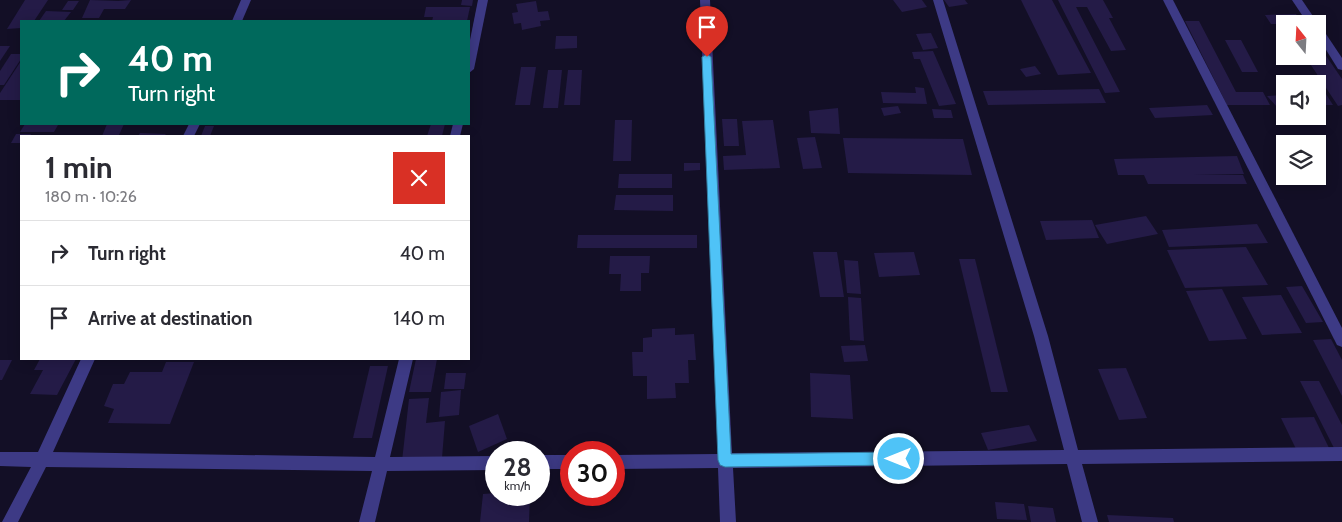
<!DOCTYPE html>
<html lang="en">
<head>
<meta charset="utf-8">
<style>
  body { margin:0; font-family:Cabin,sans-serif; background:#f2f2f3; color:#2b2b33; height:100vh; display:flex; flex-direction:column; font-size:19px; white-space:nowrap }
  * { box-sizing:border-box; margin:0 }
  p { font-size:16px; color:#7c7c81 }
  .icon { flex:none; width:28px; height:28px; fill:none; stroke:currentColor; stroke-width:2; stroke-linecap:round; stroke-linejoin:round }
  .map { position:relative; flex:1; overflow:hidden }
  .side { position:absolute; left:20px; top:135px; width:450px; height:225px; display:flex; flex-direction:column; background:#fff; border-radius:0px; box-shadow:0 2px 12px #0003 }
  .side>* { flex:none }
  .top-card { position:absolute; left:20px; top:20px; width:450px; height:105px; border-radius:0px; box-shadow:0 2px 12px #0003; background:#00695c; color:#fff; overflow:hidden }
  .needle { width:32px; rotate:342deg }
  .controls { position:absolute; left:1276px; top:15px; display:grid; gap:10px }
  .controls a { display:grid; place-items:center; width:50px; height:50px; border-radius:0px; background:#fff; box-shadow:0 2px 12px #0003; font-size:25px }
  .speed { position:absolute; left:485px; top:441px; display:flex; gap:10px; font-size:25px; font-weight:700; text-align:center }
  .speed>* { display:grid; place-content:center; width:65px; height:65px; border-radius:50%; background:#fff; box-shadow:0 2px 12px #0003; line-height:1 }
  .speed small { font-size:12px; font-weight:400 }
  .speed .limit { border:8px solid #d22; background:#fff; color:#111 }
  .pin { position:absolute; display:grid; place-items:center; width:42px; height:42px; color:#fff; margin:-51px -21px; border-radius:50% 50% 50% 0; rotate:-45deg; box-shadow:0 0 5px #0007 }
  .pin .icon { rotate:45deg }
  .me { position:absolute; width:55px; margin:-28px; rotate:270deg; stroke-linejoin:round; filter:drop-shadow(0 0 4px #0008) }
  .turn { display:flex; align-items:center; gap:18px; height:105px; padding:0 25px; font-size:22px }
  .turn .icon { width:65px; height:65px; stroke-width:2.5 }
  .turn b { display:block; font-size:35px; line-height:42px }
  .round { display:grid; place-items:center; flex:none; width:52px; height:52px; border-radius:0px; background:#f2f2f3 }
  .summary { display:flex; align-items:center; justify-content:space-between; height:85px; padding:0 25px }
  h1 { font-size:30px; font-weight:700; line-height:38px }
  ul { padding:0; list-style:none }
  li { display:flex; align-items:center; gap:15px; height:65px; padding:0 25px; border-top:1px solid #e1e1e2 }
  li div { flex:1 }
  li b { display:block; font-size:19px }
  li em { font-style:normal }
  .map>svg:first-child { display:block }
</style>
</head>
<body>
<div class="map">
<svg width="1342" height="522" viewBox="0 0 1342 522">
  <rect width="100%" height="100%" fill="#130f26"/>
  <g fill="#241b47">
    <polygon points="25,0 48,0 34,21 21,21 21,28 7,29"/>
    <polygon points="90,0 118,1 131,0 125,9 104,9 99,18 82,18"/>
    <polygon points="462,0 473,0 472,6 461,5"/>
    <polygon points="893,0 922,0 927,7 902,12"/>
    <polygon points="944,0 965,0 968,4 949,7"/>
    <polygon points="1021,0 1052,0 1091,73 1058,75"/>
    <polygon points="1058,0 1103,0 1113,18 1109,18 1126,50 1111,51 1087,7 1076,7 1120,92 1105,93"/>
    <polygon points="68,1 79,1 73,10 62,10"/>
    <polygon points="536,1 538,12 548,11 550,20 540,21 541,26 522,30 521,23 514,24 512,13 518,12 516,4"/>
    <polygon points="426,7 470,7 467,21 432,21 433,17 424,17"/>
    <polygon points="46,11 71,12 64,21 39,21"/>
    <polygon points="1296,14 1303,24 1285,24 1285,27 1283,24 1271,24 1265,15"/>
    <polygon points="1185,21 1199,21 1236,92 1263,92 1270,105 1227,105"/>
    <polygon points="931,33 938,48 923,50 916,34"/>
    <polygon points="556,36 577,36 577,48 555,49"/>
    <polygon points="1225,40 1241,40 1258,72 1242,72"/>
    <polygon points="1318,44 1342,79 1342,105 1338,106 1305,56 1318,56"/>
    <polygon points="0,46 10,46 0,61"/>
    <polygon points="933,51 956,104 939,106 920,59 914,59 912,52"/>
    <polygon points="11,54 21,54 21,59 4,85 0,85 0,71"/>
    <polygon points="21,61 21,100 0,100 0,93"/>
    <polygon points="1035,66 1041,74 1026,77 1020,69"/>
    <polygon points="521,67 536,67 530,105 515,105"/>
    <polygon points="548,70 562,70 558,108 543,108"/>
    <polygon points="568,70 582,70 580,105 564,105"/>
    <polygon points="915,87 924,88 927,104 883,103 881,92 916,93"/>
    <polygon points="1099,89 1106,103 988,105 983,91"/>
    <polygon points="1318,94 1326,94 1333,105 1318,105"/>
    <polygon points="1285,95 1285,106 1277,107 1267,96"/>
    <polygon points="1207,105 1213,115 1155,118 1149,108"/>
    <polygon points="898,106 901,113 884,116 881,108"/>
    <polygon points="838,108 840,134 811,133 809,111"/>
    <polygon points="932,109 951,110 953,118 934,118"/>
    <polygon points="722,119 737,119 739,146 724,146"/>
    <polygon points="615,120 632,120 631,161 613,161"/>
    <polygon points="773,120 780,168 724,170 723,156 746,155 742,121"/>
    <polygon points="25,124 51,124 50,125 58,125 54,132 20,132"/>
    <polygon points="107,124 124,124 119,135 102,136"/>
    <polygon points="431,124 445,124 442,136 427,136"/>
    <polygon points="205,126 214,126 210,136 201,136"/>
    <polygon points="140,133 166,134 164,136 138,136"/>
    <polygon points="16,134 31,134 30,136 21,136 21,143 11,143"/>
    <polygon points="815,137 822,168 803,169 797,138"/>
    <polygon points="843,138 963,139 972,175 848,173"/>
    <polygon points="1237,156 1244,174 1194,175 1243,175 1247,184 1148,184 1144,175 1118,175 1114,159"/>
    <polygon points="684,163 700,163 700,170 684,171"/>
    <polygon points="619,174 672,174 672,188 618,188"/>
    <polygon points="616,195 673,195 673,211 614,210"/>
    <polygon points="1146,216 1158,234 1107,244 1095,225"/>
    <polygon points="1092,220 1099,238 1046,240 1040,221"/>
    <polygon points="1257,224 1268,243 1169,247 1162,230"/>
    <polygon points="578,235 697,235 697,248 577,248"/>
    <polygon points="1246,247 1268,285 1185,288 1167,250"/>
    <polygon points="813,252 837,252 844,297 820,297"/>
    <polygon points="914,252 920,275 879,277 874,253"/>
    <polygon points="610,256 650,256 649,273 641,273 641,291 620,291 621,274 609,274"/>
    <polygon points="959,259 975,259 1008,392 991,392"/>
    <polygon points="844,260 858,261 861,294 847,293"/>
    <polygon points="1302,286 1323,322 1306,323 1286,287"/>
    <polygon points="1222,289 1247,339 1209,341 1186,291"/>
    <polygon points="1281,295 1302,333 1262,335 1242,297"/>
    <polygon points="848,297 861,298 864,341 850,340"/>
    <polygon points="675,328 675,335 694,334 696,360 688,360 689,383 675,383 676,398 647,399 647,376 633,376 632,352 643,352 643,338 652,337 652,329"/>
    <polygon points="1331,339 1342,360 1342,396 1313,340"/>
    <polygon points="865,345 868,361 844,362 841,346"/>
    <polygon points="40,359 76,359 57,395 30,394 43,370 34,370"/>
    <polygon points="416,359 437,359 431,392 409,392"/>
    <polygon points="0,360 12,360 2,380 0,380"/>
    <polygon points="166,362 194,362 170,424 108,423 114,409 104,406 113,384 124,384 130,372 162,372"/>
    <polygon points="370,366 388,366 372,438 353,438"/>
    <polygon points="1126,368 1147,418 1119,420 1098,369"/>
    <polygon points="446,373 466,373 464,389 444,389"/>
    <polygon points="810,373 850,375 853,419 811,417"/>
    <polygon points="1300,381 1319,381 1342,425 1342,450 1335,450"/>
    <polygon points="461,390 459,415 439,417 441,392"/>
    <polygon points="429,398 426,423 445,421 442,458 402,461 409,399"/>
    <polygon points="498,414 507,439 478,452 469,426"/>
    <polygon points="1314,417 1329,448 1296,449 1281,418"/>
    <polygon points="1029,425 1037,441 988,450 981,433"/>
    <polygon points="496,493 496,495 530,495 529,522 480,522 483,494"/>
    <polygon points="995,502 1024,504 1027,520 997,519"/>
    <polygon points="1028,506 1053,508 1056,522 1031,522"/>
    <polygon points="1107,515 1173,518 1174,522 1109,522"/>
  </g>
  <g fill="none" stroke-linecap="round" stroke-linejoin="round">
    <g fill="#3d3a85" fill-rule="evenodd">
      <polygon points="241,0 251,0 242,21 232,21"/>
      <polygon points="478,0 488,0 474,69 469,73 469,45"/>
      <polygon points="700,0 710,0 732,453 1064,450 1034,336 933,0 943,0 1048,336 1078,450 1342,447 1342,461 1082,464 1098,522 1082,522 1067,464 733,468 736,522 720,522 718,468 614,469 614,455 718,454"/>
      <polygon points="1163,0 1173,0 1342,328 1342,347 1337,345"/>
      <polygon points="1292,0 1302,0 1317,22 1318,24 1318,25 1308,24"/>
      <polygon points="1318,27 1322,28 1342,58 1342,70 1338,69 1318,37"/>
      <polygon points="189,124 200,124 194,136 183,136"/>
      <polygon points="453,124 463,124 460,136 450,136"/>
      <polygon points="81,359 95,359 53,452 375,457 399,359 413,359 390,457 496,456 496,470 387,471 375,522 359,522 372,471 46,467 18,522 2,522 31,467 0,466 0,452 38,452"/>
      <rect x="539" y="455" width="32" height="14"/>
    </g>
  </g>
  <polygon fill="#4fc3f7" stroke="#337fa1" points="707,54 711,57 731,454 899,452 904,454 906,459 904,464 899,465 725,467 720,465 718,460 702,57"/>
</svg>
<div class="controls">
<a><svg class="needle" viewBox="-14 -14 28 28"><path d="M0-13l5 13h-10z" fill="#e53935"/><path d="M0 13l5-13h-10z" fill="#7c7c81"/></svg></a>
<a><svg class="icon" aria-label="sound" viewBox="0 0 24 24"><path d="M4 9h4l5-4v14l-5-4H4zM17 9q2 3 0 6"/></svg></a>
<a><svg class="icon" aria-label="layers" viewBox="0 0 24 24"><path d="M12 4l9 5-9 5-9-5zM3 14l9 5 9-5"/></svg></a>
</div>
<div class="speed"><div>28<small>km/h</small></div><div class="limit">30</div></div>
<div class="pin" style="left:707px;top:57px;background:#d93025"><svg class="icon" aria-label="arrive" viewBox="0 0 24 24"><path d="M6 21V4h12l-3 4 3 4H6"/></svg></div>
<svg class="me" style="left:899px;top:459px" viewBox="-20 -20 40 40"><circle r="17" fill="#4fc3f7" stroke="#fff" stroke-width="3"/><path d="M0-11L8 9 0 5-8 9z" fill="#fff"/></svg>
<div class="top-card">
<div class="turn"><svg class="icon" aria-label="right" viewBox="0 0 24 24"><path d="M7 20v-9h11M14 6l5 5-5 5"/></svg><div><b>40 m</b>Turn right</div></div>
</div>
<section class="side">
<div class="summary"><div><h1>1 min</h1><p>180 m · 10:26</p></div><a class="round" style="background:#d93025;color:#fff"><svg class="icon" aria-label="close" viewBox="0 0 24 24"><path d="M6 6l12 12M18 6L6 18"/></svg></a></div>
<ul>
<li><svg class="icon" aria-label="right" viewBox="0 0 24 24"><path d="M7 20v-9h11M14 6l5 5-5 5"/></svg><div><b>Turn right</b></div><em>40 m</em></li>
<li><svg class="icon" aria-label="arrive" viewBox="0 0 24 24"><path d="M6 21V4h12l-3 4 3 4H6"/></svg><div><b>Arrive at destination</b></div><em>140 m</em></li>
</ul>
</section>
</div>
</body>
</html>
